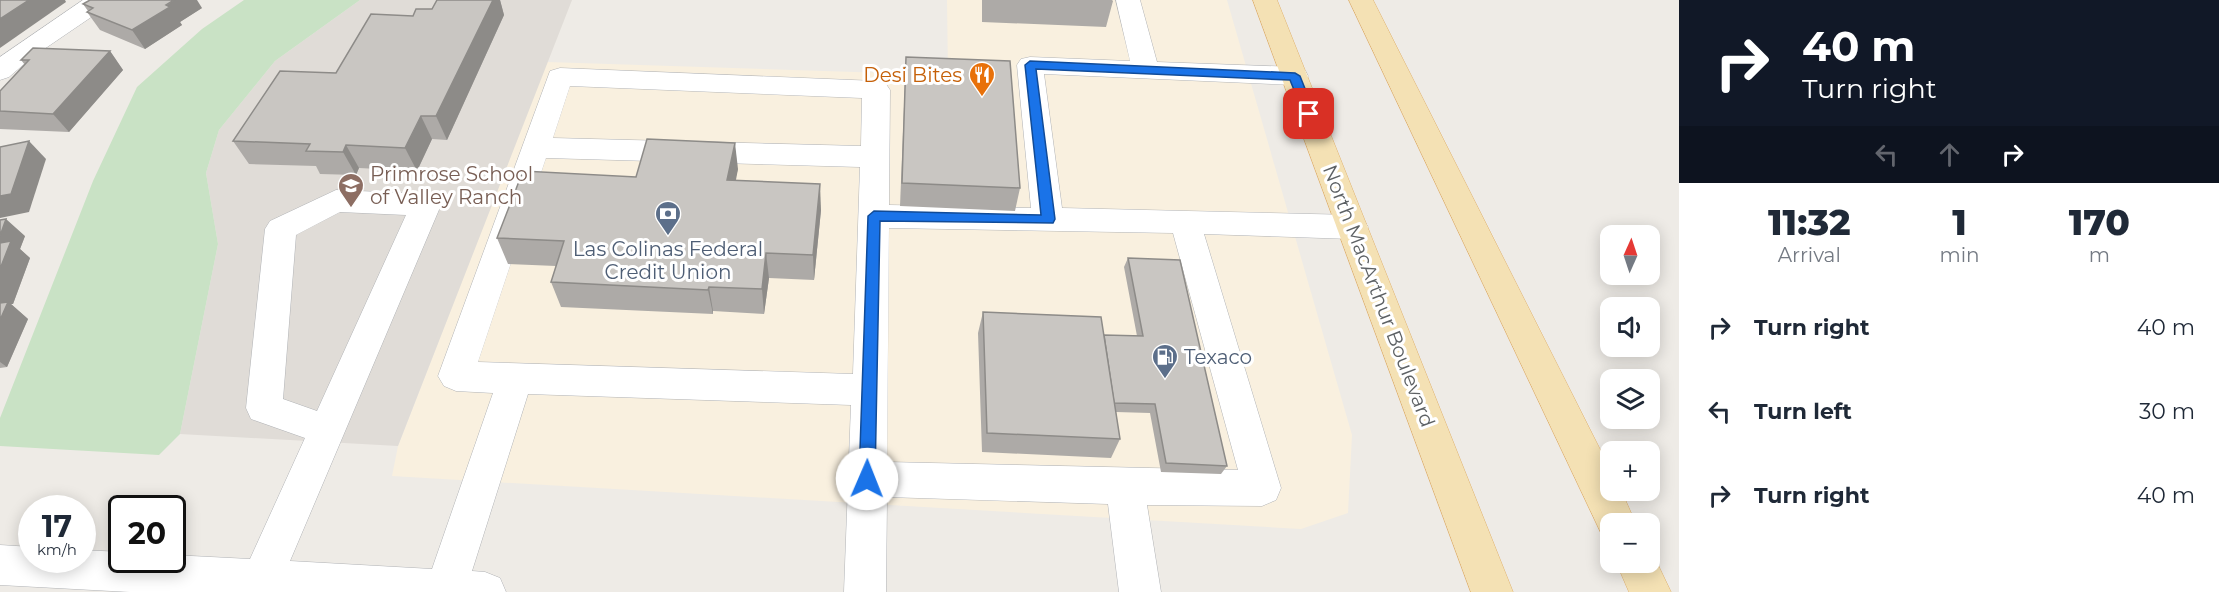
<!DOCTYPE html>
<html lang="en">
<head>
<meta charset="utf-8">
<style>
  body { margin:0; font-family:Montserrat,sans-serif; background:#f2f2f3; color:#1f2937; height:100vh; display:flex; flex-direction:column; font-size:22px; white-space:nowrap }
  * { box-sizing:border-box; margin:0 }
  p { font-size:20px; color:#747a83 }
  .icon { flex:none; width:33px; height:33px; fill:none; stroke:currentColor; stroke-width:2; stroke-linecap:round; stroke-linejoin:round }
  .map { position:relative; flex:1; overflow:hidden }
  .sheet { display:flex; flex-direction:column; background:#fff; width:540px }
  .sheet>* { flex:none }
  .top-card { background:#111827; color:#fff; overflow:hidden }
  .needle { width:39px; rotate:3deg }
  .buttons { position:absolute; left:1600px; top:225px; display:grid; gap:12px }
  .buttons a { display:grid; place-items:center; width:60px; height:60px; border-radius:12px; background:#fff; box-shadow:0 3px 15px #0003; font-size:30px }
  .speed { position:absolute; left:18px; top:495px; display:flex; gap:12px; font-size:30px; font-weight:700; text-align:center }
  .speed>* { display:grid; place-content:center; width:78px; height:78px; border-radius:50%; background:#fff; box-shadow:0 3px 15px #0003; line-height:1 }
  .speed small { font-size:15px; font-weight:400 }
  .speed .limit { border:3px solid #111; border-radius:9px; background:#fff; color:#111 }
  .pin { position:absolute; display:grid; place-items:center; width:51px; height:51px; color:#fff; margin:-26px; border-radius:12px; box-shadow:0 3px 9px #0006 }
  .me { position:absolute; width:66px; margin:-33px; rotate:1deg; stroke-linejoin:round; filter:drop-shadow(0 0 4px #0008) }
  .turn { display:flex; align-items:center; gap:21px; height:126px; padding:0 24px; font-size:27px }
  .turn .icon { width:78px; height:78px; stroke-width:2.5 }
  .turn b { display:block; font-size:42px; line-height:51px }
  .lanes { display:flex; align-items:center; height:57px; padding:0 24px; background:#0003; justify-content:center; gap:30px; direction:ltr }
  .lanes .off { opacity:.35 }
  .eta { display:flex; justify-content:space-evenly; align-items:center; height:102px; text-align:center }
  .eta b { font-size:36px; font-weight:800; line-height:42px }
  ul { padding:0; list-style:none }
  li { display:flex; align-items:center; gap:18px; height:84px; padding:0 24px }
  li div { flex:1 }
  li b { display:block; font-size:22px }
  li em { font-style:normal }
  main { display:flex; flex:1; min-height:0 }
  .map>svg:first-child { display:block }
</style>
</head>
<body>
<main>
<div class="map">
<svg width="1679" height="592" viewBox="0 0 1679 592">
  <rect width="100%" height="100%" fill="#eeebe6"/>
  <polygon fill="#f9f0df" points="947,0 1227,0 1352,435 1348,513 1301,529 392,476 398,446 547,62 948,75"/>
  <polygon fill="#e0dcd7" points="360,0 572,0 398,446 180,434 218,244 206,173 219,130 275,61"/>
  <polygon fill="#c9e2c5" points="244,0 360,0 275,61 219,130 206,173 218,244 180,434 159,455 0,446 0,418 93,181 137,87 202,29"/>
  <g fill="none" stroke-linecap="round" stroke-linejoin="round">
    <defs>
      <g id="minor">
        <polygon points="83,0 112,0 109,5 31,58 9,77 0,80 0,57"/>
        <path d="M1116,0H1140L1157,62L1295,67L1305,70L1308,76L1305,82L1295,85L1044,74L1062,208L1352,215L1363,219L1368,227L1363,235L1352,239L1204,234L1281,488L1276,500L1262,506L1147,505L1161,592H1119L1108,504L887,497L886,592H844L851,405L528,394L472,571L485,572L500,578L506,592H130L0,585V545L32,547V560H82V550L122,552V560H172V555L250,559L305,438L251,419L246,408L265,229L270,221L336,190L426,194L437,197L441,205L290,561L432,569L493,393L456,391L444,386L438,376L550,71L560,68L876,81L886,84L890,90L889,205L1031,208L1017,65L1021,59L1030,57L1130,61ZM570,86L862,98L861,146L553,138ZM546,158L860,167L853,374L478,362ZM340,212L406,215L317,411L283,399L296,235ZM889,228L1173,233L1238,470L887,462Z"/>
      </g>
      <g id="major">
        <polygon points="1253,0 1277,0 1513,592 1471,592"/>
        <polygon points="1349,0 1373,0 1611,471 1611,490 1621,490 1636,524 1611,524 1611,540 1603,537"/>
        <polygon points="1650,548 1671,592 1629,592 1616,562 1650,562"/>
      </g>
    </defs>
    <use href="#minor" stroke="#b1b3b6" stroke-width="1"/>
    <use href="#major" stroke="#dfb06d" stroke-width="1"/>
    <use href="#minor" fill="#fff" fill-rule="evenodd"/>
    <use href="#major" fill="#f4e1b4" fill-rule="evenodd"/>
  </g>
  <g fill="#adaaa7">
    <polygon points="493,0 500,0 504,15 447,140 432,139 417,171 359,168 356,175 320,174 316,166 249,164 233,141 336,73 413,16 432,9"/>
    <polygon points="982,0 1112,0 1113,1 1106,27 982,22"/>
    <polygon points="83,4 202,8 180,22 182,25 145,49 100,30 87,12 88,11"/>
    <polygon points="110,51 123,70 69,132 0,129 0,91 25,65 21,60"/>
    <polygon points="906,57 1020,188 1015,211 900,206"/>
    <polygon points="738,169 735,180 821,210 814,280 769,278 764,314 713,311 713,314 561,307 551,282 556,266 508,264 497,238 636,177"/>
    <polygon points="0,236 25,236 20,249 30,258 13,304 11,304 28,319 7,367 0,368"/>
    <polygon points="1128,258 1227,466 1221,474 1161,472 1150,413 1116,412 1120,439 1111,458 982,452 978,333 983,312 1104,335 1137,336 1124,267"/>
  </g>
  <g fill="#8d8b88">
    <polygon points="29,0 65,0 66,2 0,48 0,19"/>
    <polygon points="174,0 197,0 202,8 180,22 182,25 145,49 132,30"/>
    <polygon points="493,0 500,0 504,15 447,140 436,116"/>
    <polygon points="110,51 123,70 69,132 53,114"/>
    <polygon points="421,116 432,139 417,171 405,148"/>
    <polygon points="29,141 46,159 29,212 0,218 0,196"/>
    <polygon points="735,143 738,169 731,206 727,180"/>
    <polygon points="346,145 359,168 356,175 343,152"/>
    <polygon points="820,184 821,210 814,280 813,255"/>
    <polygon points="6,219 25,236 20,249 30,258 13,304 11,304 28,319 7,367 0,362 0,236"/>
    <polygon points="766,253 769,278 764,314 762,289"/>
    <polygon points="709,287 713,311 713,314 708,290"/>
  </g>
  <g fill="#c9c6c2" stroke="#8d8b88" stroke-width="1.5">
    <polygon points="0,0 29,0 0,19"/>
    <polygon points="90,0 174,0 166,5 170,7 132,30 87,12 93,8 83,4"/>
    <polygon points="437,0 493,0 436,116 421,116 405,148 346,145 343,152 306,151 310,144 233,141 280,71 336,73 371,14 413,16 416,9 432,9"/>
    <polygon points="33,48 110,51 53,114 0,111 0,91 29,60 21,60"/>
    <polygon points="906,57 1010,61 1020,188 902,183"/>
    <polygon points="647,139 735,143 727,180 820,184 813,255 766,253 762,289 709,287 708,290 551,282 564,241 497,238 523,171 636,177"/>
    <polygon points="29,141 11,194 0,196 0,147"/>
    <polygon points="6,219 0,236 0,220"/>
    <polygon points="11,241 0,269 0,243"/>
    <polygon points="1128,258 1180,260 1227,466 1166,463 1155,404 1114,403 1104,335 1143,336"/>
    <polygon points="8,302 0,320 0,303"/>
    <polygon points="983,312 1101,317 1120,439 987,433"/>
  </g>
  <polygon fill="#1a73e8" stroke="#114b97" stroke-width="1.5" points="1030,61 1295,73 1300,76 1315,114 1313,117 1305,117 1290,80 1036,69 1055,219 1053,223 880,221 875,479 873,484 867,486 862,484 859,479 868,216 874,211 1041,215 1025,65"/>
  <defs>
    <symbol id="restaurant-pin" viewBox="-11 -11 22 30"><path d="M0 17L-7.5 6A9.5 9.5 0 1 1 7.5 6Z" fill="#e8710a" stroke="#fff"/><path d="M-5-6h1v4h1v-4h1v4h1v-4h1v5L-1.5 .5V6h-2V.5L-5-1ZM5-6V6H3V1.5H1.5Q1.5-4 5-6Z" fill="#fff"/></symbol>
    <symbol id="school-pin" viewBox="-11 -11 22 30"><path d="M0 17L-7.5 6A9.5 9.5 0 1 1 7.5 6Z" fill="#8d6e63" stroke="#fff"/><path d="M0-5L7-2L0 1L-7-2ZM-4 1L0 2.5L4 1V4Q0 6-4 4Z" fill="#fff"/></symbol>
    <symbol id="bank-pin" viewBox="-11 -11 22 30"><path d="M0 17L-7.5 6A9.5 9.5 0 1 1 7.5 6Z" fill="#5c6f8a" stroke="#fff"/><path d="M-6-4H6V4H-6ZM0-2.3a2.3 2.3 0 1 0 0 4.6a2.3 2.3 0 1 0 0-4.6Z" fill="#fff"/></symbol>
    <symbol id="fuel-pin" viewBox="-11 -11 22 30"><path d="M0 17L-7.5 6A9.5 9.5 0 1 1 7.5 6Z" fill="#5c6f8a" stroke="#fff"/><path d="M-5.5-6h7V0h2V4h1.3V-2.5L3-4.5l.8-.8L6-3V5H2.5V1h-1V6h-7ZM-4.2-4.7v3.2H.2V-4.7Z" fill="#fff"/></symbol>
  </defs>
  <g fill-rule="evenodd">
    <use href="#restaurant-pin" x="967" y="60" width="30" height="40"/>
    <use href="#school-pin" x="336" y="171" width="30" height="40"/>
    <use href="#bank-pin" x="653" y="199" width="30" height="40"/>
    <use href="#fuel-pin" x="1150" y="342" width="30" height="40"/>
  </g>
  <g text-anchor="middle" stroke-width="6" stroke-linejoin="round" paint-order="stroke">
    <g font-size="20" fill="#c56008" stroke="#fff" text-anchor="end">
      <text x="962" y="82">Desi Bites</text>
    </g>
    <g font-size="20" fill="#785e54" stroke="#fff" text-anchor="start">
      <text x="370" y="181">Primrose School<tspan x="370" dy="23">of Valley Ranch</tspan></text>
    </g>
    <g font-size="20" fill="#4e5e75" stroke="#fff">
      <text x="668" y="256">Las Colinas Federal<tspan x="668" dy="23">Credit Union</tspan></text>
      <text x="1184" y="364" text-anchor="start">Texaco</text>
    </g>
    <g font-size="20" fill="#5d6164" stroke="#fff">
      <text transform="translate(1379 296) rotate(69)" y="7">North MacArthur Boulevard</text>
    </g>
  </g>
</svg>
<div class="buttons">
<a><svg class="needle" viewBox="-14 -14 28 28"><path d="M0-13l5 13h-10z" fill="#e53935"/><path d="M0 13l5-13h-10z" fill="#747a83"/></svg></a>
<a><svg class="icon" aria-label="sound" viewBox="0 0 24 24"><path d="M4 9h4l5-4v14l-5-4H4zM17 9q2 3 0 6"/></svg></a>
<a><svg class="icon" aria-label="layers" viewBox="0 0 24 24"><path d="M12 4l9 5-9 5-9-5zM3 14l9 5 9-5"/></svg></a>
<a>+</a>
<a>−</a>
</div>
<div class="speed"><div>17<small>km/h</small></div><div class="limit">20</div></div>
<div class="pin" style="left:1309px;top:114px;background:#d93025"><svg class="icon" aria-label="arrive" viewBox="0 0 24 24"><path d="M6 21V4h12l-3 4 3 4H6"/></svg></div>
<svg class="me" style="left:867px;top:479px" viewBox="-20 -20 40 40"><circle r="19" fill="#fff"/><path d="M0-13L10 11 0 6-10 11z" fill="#1a73e8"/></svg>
</div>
<section class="sheet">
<div class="top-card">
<div class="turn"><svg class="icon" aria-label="right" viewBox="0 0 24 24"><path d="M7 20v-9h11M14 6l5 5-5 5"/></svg><div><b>40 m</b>Turn right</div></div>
<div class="lanes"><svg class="icon off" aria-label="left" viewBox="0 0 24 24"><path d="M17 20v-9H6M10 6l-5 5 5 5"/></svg><svg class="icon off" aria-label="ahead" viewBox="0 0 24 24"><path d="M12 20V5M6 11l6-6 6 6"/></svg><svg class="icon" aria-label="right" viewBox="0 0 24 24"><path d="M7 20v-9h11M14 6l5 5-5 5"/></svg></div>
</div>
<div class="eta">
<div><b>11:32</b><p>Arrival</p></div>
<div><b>1</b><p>min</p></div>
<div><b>170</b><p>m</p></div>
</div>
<ul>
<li><svg class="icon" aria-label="right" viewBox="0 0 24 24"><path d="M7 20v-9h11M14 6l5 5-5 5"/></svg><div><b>Turn right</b></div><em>40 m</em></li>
<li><svg class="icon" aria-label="left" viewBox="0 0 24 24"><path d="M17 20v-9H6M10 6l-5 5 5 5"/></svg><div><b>Turn left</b></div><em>30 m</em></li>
<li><svg class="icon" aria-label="right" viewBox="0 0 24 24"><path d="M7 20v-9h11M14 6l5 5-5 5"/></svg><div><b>Turn right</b></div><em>40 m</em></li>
</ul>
</section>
</main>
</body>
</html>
